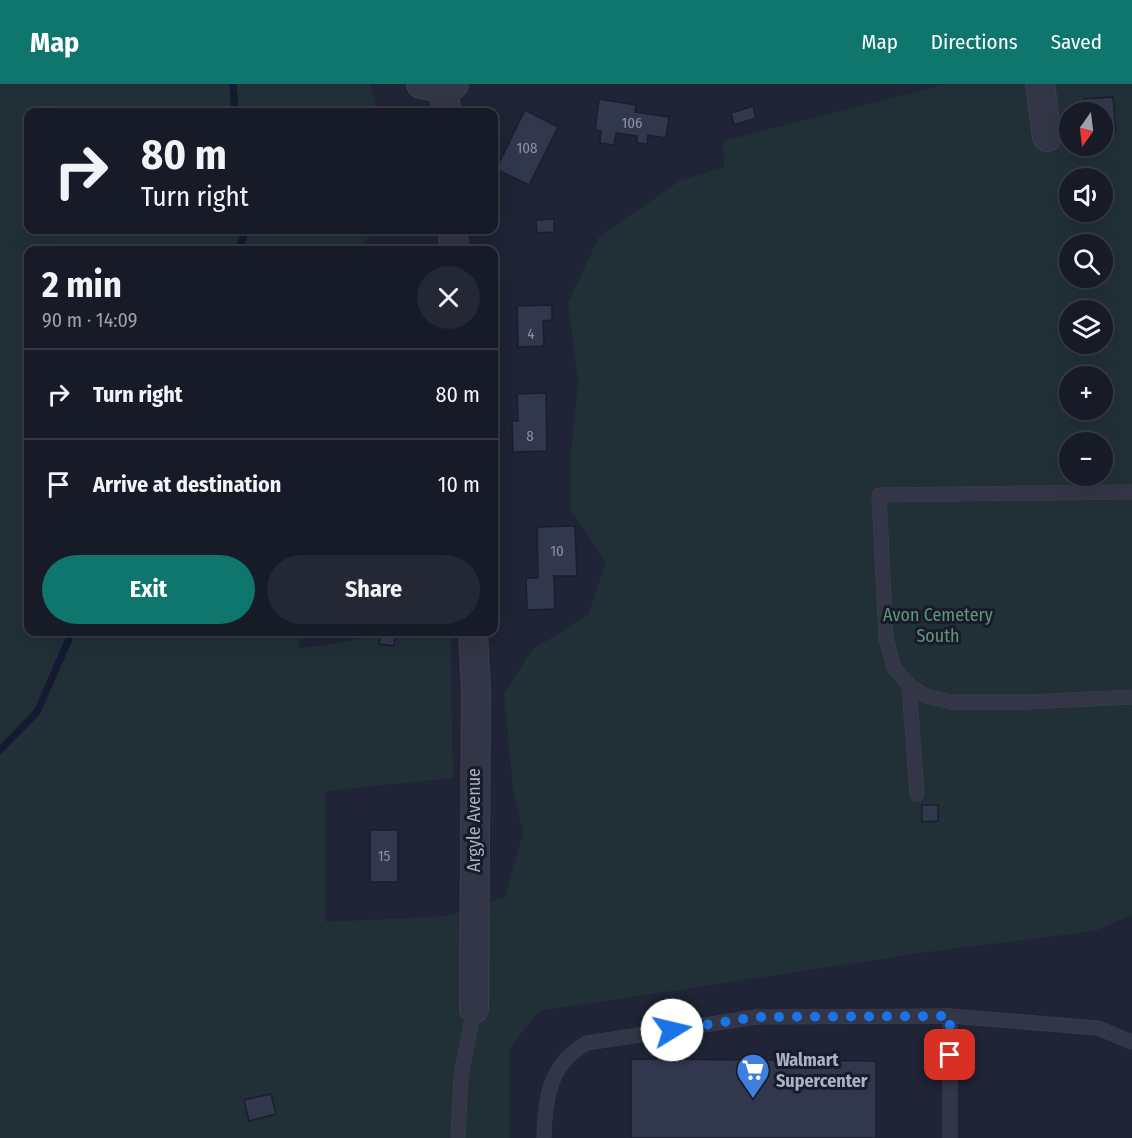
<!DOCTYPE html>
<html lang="en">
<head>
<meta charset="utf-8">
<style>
  body { margin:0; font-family:"Fira Sans Condensed",sans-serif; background:#242834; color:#f1f3f6; height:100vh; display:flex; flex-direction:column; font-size:22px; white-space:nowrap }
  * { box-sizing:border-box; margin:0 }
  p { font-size:20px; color:#9ea1a8 }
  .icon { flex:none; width:33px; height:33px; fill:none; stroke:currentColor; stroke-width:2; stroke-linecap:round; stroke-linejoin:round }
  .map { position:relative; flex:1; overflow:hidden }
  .drawer { position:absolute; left:24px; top:162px; width:474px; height:390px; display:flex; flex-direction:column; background:#171b28; border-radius:12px; box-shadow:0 6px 24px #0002,0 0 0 2px #363945 }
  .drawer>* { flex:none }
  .banner { position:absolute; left:24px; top:24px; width:474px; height:126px; border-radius:12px; box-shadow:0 6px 24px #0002,0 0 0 2px #363945; background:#171b28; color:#f1f3f6; overflow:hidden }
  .needle { width:39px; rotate:194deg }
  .buttons { position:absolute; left:1059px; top:18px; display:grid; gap:12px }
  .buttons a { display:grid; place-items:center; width:54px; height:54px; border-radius:50%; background:#171b28; box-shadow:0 6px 24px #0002,0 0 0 2px #363945; font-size:30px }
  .pin { position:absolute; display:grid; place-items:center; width:51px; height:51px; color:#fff; margin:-26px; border-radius:12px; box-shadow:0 3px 9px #0006 }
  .me { position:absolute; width:66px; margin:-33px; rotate:81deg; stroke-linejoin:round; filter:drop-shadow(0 0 4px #0008) }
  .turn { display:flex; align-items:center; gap:21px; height:126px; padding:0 18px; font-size:27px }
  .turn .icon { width:78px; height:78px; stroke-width:2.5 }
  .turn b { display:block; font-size:42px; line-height:51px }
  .round { display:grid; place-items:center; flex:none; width:63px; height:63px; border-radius:32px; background:#242834 }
  .overview { display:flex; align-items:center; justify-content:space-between; height:102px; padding:0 18px }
  h1 { font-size:36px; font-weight:700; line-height:45px }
  .action { display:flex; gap:12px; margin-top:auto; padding:12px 18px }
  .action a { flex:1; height:69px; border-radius:36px; background:#0f766e; color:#fff; font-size:24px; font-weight:700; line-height:69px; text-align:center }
  .action a+a { background:#242834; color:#f1f3f6 }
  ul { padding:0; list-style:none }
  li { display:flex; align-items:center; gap:18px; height:90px; padding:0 18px; border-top:2px solid #363945 }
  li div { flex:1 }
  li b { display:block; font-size:22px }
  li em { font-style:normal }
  header { display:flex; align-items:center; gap:36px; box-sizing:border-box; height:84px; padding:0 30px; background:#0f766e; color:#fff }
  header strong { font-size:28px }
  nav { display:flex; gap:33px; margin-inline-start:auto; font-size:21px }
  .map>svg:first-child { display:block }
</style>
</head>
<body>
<header>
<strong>Map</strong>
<nav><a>Map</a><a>Directions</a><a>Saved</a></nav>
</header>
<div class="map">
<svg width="1132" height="1054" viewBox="0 0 1132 1054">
  <rect width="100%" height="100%" fill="#1f2436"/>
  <path fill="#213037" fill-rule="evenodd" d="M0,0H370L376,20L367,28H28V146H378L355,166H28V548H298V564L341,559L383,548H450L453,694L326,707V838L447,832L505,813L523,749L513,706L504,609L532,566L589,530L606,479L571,425V371L578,298L568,219L599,153L681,96L724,83L723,57L947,0H1132V831L1095,847L935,867L539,927L510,964L509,1054H0ZM1070,28H1102V62H1070ZM1070,94H1102V128H1070ZM1070,160H1102V194H1070ZM1070,226H1102V260H1070ZM1070,292H1102V326H1070ZM1070,358H1102V392H1070Z"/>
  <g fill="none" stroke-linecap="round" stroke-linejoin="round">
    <g stroke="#131a32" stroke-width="7">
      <polyline points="233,0 235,28"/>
      <polyline points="238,166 246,146"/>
      <polyline points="0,666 37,628 72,548"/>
    </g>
  </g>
  <g fill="#31374d" stroke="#1a1e2d" stroke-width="1.5">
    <polygon points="1113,13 1116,48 1102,49 1102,28 1085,28 1084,15"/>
    <polygon points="599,15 636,21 635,28 669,33 666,54 648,51 647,60 637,59 637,52 616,49 614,61 600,59 601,47 595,46"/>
    <polygon points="753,22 756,34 734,41 731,29"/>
    <polygon points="525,26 558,43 529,101 496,85"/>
    <polygon points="554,135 554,148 537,149 536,136"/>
    <polygon points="552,221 552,236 543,237 544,262 518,263 517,222"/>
    <polygon points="546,309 547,367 513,368 512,337 518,337 517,310"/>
    <polygon points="575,442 577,492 554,492 555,525 527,526 526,494 538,494 537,443"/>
    <polygon points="381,548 396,549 394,562 379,560"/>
    <polygon points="922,721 938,721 938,737 922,738"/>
    <rect x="370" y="746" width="28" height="52"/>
    <polygon points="631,975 876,977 876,1054 631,1054"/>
    <polygon points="271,1010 276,1030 249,1037 244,1016"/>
  </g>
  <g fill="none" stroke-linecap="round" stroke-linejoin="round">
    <defs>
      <g id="lane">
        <polyline points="1132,408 879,411 886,554 894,584 909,601 926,612 952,618 1030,618 1132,613"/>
        <polyline points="909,601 917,710"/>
        <polyline points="458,1054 461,992 474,925"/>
        <path d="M544,1054C545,1014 549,980 587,959L756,933L950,932L1098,944L1132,958"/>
        <polyline points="950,1054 950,932"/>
      </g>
      <g id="street">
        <polyline points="421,0 444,4 454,0"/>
        <polyline points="1040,0 1047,53"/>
        <polyline points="444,4 446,28"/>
        <polyline points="453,146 454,166"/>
        <polyline points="473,548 476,607 474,925"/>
      </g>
    </defs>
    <use href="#lane" stroke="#3c4050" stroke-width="15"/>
    <use href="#street" stroke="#3c4050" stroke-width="30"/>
    <use href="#lane" stroke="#323646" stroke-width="14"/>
    <use href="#street" stroke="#323646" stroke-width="28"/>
  </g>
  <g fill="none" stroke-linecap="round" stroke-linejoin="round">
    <polyline stroke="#1a73e8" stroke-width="10" stroke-dasharray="0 18" points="672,946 756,933 950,932 950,971"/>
  </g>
  <defs>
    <symbol id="supermarket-pin" viewBox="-11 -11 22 30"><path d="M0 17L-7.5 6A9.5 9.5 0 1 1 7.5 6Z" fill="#3f7fe0" stroke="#181c2a"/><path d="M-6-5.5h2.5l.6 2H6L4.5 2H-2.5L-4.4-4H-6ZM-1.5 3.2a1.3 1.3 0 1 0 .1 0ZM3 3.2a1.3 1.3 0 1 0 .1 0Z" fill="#fff"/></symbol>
  </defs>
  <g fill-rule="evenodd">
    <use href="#supermarket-pin" x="734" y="967" width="38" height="52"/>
  </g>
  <g text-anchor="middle" stroke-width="6" stroke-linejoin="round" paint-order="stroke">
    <g font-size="15" fill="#8b90a4">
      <text x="632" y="44">106</text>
      <text x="527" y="69">108</text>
      <text x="531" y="255">4</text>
      <text x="530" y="357">8</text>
      <text x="557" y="472">10</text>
      <text x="384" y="777">15</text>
    </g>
    <g font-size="18" fill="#649478" stroke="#181c2a">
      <text x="938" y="537">Avon Cemetery<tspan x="938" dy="21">South</tspan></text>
    </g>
    <g font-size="18" fill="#acb0c4" stroke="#181c2a">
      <text transform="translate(474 736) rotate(-90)" y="6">Argyle Avenue</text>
    </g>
    <g font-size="18" font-weight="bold" fill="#acb0c4" stroke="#181c2a" text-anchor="start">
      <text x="776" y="982">Walmart<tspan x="776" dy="21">Supercenter</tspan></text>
    </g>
  </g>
</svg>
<div class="buttons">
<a><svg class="needle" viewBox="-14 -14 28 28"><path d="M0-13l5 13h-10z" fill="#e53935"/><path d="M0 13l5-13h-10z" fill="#9ea1a8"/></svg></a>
<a><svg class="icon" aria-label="sound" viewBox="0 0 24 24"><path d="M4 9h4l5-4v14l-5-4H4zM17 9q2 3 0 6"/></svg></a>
<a><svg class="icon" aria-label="search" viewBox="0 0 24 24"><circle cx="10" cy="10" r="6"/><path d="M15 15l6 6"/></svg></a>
<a><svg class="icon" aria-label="layers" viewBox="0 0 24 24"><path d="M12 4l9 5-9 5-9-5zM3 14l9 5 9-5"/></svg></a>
<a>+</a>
<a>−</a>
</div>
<div class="pin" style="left:950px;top:971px;background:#d93025"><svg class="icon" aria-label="arrive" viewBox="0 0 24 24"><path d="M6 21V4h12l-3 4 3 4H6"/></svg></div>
<svg class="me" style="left:672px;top:946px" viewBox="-20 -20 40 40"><circle r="19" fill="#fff"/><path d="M0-13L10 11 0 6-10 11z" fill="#1a73e8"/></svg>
<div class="banner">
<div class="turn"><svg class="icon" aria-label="right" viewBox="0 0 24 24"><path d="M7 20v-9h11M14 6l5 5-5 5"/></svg><div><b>80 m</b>Turn right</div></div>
</div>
<section class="drawer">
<div class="overview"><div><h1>2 min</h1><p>90 m · 14:09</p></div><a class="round"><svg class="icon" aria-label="close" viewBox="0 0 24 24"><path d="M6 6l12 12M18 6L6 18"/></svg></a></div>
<ul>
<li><svg class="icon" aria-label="right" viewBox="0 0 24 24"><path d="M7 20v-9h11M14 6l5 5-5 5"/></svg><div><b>Turn right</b></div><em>80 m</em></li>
<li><svg class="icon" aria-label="arrive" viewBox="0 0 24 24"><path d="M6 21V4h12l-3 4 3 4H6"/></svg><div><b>Arrive at destination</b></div><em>10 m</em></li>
</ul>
<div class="action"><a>Exit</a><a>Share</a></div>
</section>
</div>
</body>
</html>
